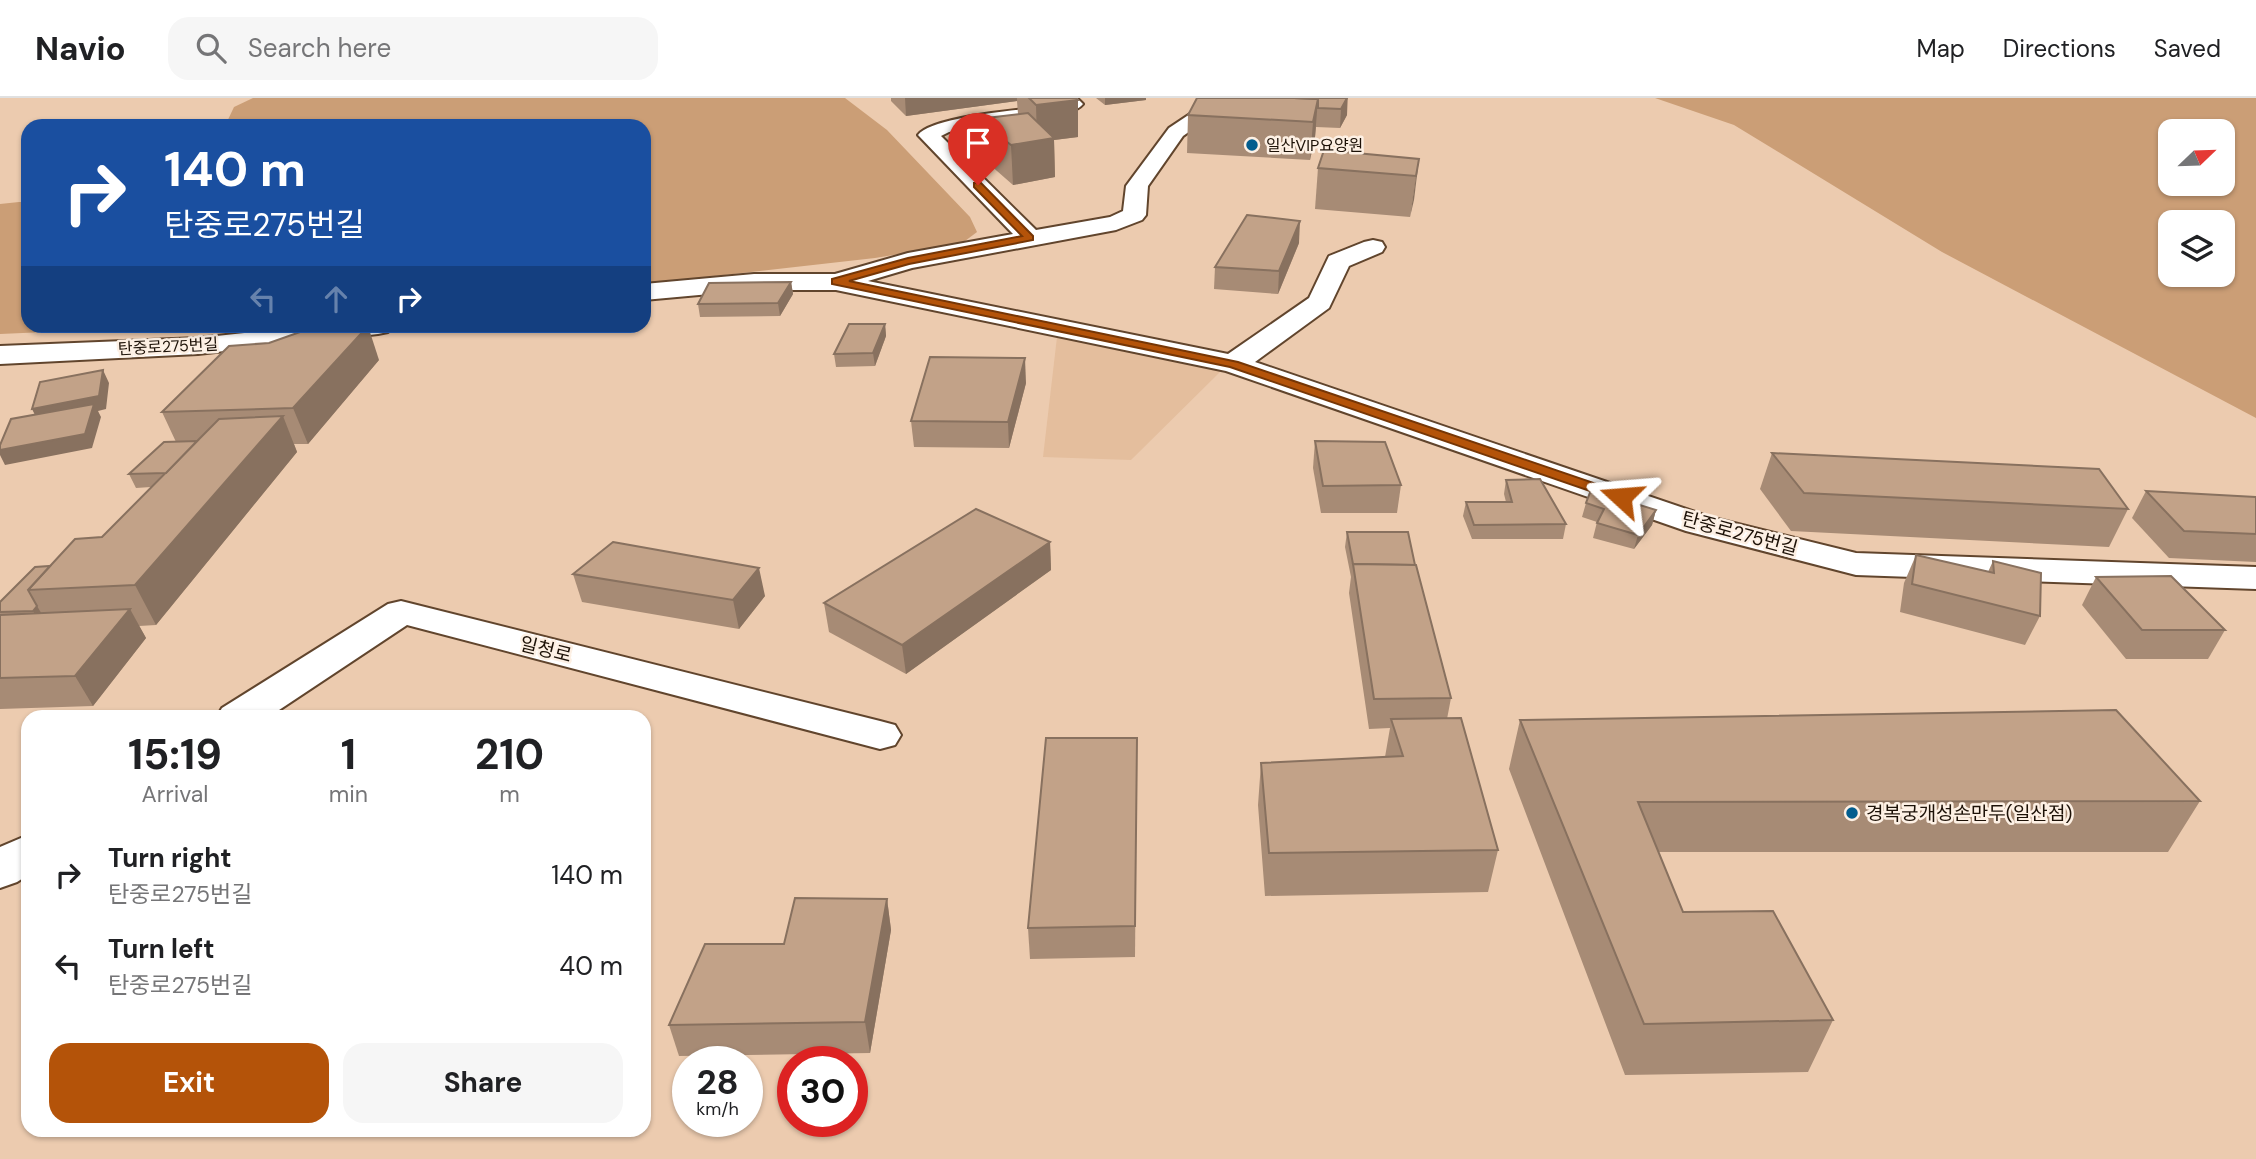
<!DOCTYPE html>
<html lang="en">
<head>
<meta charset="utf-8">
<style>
  body { margin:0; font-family:"DM Sans","Noto Sans KR",sans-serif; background:#f6f6f6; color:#202124; height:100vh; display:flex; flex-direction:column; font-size:26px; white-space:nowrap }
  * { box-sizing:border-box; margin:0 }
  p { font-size:23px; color:#757577 }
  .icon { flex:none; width:38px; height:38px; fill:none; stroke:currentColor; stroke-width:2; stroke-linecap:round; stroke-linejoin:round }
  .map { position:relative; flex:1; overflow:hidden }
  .drawer { position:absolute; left:21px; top:612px; width:630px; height:427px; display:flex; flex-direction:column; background:#fff; border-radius:21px; box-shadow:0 2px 5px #0004 }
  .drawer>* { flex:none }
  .hud { position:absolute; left:21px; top:21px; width:630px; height:214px; border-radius:21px; box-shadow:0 2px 5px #0004; background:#1a4fa0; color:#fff; overflow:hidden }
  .needle { width:46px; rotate:67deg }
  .controls { position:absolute; left:2158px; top:21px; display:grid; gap:14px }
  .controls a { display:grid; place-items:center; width:77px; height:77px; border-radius:14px; background:#fff; box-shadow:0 2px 5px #0004; font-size:35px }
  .speed { position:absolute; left:672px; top:948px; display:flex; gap:14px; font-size:35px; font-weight:700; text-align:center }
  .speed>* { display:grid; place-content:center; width:91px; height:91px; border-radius:50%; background:#fff; box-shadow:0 2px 5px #0004; line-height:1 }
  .speed small { font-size:18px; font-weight:400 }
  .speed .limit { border:10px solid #d22; background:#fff; color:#111 }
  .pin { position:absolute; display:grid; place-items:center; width:60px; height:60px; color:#fff; margin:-72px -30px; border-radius:50% 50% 50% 0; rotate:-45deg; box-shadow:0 0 7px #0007 }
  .pin .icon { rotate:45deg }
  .me { position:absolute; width:77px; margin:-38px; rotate:289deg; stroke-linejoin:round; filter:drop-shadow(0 0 5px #0008) }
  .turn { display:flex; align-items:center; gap:24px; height:147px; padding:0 28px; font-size:32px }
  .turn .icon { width:91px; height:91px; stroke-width:2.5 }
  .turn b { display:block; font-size:49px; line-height:60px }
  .lanes { display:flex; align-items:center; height:66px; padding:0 28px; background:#0003; justify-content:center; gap:35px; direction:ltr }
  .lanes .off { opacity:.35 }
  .eta { display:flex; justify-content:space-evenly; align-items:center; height:119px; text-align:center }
  .eta b { font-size:42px; font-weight:700; line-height:49px }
  .cta { display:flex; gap:14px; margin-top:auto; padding:14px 28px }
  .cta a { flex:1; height:80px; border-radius:21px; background:#b45309; color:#fff; font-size:28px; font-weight:700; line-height:80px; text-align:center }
  .cta a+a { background:#f6f6f6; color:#202124 }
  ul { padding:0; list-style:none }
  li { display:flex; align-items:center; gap:21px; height:91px; padding:0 28px }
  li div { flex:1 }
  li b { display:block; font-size:26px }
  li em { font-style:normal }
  header { display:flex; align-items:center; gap:42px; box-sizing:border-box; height:98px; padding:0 35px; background:#fff; border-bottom:2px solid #e0e0e0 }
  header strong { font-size:33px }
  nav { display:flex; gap:38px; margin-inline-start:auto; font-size:24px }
  .search { width:490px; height:63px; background:#f6f6f6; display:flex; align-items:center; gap:18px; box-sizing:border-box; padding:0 24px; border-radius:21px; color:#757577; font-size:26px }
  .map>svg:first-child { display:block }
</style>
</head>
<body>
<header>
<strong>Navio</strong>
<div class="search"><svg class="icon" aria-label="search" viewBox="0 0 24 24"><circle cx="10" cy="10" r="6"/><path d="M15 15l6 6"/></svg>Search here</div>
<nav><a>Map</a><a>Directions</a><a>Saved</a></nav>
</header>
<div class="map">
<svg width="2256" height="1061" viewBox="0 0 2256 1061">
  <rect width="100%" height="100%" fill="#eccbaf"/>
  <polygon fill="#e4be9d" points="1057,239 1221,273 1131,362 1043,359"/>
  <g fill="#cb9e76" fill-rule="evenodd">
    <polygon points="253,0 845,0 887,32 970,119 977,134 961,146 875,160 644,186 644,28 225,28 234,9"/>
    <path d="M1655,0H2256V320L1942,154L1734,27ZM2170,33H2222V86H2170ZM2170,124H2222V177H2170Z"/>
    <polygon points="19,104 28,104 28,228 182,228 0,236 0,106"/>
  </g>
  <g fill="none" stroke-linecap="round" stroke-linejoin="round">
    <defs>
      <g id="minor">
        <path d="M1055,0H1077L1083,6C1069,24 975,31 949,34L941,38L1036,132L1110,119L1123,113L1126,88L1169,30L1214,0H1237L1183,38L1148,88L1146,117L1142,122L1116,132L912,170L868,183L1228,256L1309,200L1329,158L1364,144L1373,142L1382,144L1385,149L1382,154L1349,168L1329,210L1255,264L1710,419L1856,455L2256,469V491L1856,477L1686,433L1226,273L836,192H754L644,202V186L754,176H835L908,155L1013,136L918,37C932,18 1027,11 1053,8L1059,5Z"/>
        <polygon points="308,228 392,228 388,234 378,236 198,256 0,266 0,248 198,240"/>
        <polygon points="401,503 880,623 895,627 901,637 895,647 880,651 407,527 267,620 216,620 222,610 388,506"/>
        <polygon points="28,737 28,777 17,784 0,790 0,749"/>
      </g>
    </defs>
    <use href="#minor" stroke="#61452d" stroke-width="4"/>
    <use href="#minor" fill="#fff" fill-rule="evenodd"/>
  </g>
  <g fill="#a78b75">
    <polygon points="891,0 1076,0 1078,2 1078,39 1054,42 1055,79 1013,87 981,59 978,21 1018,16 1017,3 906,18 891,3"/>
    <polygon points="1096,0 1146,0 1146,2 1105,7"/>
    <polygon points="1197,0 1348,0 1347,17 1340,30 1316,29 1315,39 1310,62 1187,55 1188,17"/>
    <polygon points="1419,61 1410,119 1315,111 1318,70"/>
    <polygon points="1299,145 1278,196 1214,191 1215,169"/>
    <polygon points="791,184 793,196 780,218 700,219 698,206"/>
    <polygon points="885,226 886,238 875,268 836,269 834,256"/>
    <polygon points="379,262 308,346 294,346 297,354 156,527 139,528 146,540 93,608 0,611 0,504 50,468 102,439 151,389 136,390 129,376 176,344 162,314"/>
    <polygon points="1026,285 1009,350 914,349 911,323"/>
    <polygon points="1315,343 1401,387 1397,415 1321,415 1313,370"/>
    <polygon points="1772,355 2128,411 2109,449 1791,433 1760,391"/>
    <polygon points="1506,382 1566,426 1563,441 1472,441 1463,418 1466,404 1506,404 1504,396"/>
    <polygon points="2146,393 2256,399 2256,464 2169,460 2132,420"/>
    <polygon points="1586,405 1656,412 1652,427 1634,451 1593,440 1597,424 1582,419"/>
    <polygon points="1347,434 1415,467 1451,600 1447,621 1498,752 1488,794 1265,798 1258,707 1261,665 1385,659 1390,630 1369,631 1349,495 1351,479 1345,449"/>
    <polygon points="1050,444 1051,472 906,576 829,534 824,505"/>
    <polygon points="1916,457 1988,474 1993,463 2040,518 2025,547 1900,514 1904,485"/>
    <polygon points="573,476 765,498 739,531 582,504"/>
    <polygon points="2096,479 2225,532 2208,561 2126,561 2082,507"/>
    <polygon points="1520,622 2200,703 2168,754 1658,754 1683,814 1833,922 1808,974 1625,977 1509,671"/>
    <polygon points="1137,640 1135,859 1030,861 1028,830"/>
    <polygon points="887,801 891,832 870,955 679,958 669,927 784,846"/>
  </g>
  <g fill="#88715f">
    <polygon points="905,0 1017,0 1017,3 906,18"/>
    <polygon points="1105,0 1146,0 1146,2 1105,7"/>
    <polygon points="1347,0 1347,17 1340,30 1341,11"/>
    <polygon points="1318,1 1315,39 1310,62 1313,24"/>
    <polygon points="1078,2 1078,39 1054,42 1055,79 1013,87 1011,47 1037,43 1036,7"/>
    <polygon points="1419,61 1414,102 1410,119 1416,78"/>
    <polygon points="1300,123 1299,145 1278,196 1279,173"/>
    <polygon points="791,184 793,196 780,218 778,205"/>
    <polygon points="885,226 886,238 875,268 873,255"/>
    <polygon points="368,228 379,262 308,346 293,310"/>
    <polygon points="1025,260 1026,285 1009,350 1008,324"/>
    <polygon points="103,272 109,285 106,311 98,313 101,319 92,350 5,367 0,357 0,352 39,325 32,311"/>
    <polygon points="283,318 297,354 156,527 135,487"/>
    <polygon points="1656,412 1652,427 1634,451 1638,437"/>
    <polygon points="1050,444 1051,472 906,576 902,547"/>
    <polygon points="759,470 765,498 739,531 733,502"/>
    <polygon points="37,508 46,523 42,528 33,513"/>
    <polygon points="130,511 146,540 93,608 75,578"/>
    <polygon points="887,801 891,832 870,955 865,924"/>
  </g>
  <g fill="#c2a288" stroke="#88715f" stroke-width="2">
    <polygon points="1029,0 1076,0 1078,2 1036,7"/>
    <polygon points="1197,0 1294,0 1318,1 1313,24 1188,17"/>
    <polygon points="1294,0 1347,0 1341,11 1318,10 1318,1"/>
    <polygon points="1028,15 1054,40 1011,47 978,21"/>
    <polygon points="1324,52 1419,61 1416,78 1318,70"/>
    <polygon points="1247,117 1300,123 1279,173 1215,169"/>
    <polygon points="791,184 778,205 698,206 709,185"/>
    <polygon points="849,226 885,226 873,255 834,256"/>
    <polygon points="317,228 368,228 293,310 162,314 229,248 269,245"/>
    <polygon points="930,259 1025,260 1008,324 911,323"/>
    <polygon points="103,272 99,298 32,311 40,284"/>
    <polygon points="94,306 85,336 0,352 0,347 11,321"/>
    <polygon points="283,318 135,487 28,492 75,441 102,439 219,321"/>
    <polygon points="197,343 166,375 129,376 164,344"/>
    <polygon points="1315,343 1385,344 1401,387 1323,388"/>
    <polygon points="1772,355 2099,371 2128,411 1804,395"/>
    <polygon points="1540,381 1566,426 1474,427 1466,404 1512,404 1506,382"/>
    <polygon points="1591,392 1656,412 1638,437 1597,425 1604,411 1586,405"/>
    <polygon points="2146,393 2256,399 2256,436 2184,433"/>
    <polygon points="976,411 1050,444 902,547 824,505"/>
    <polygon points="1347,434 1408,434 1415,467 1353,466"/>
    <polygon points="613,444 759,470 733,502 573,476"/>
    <polygon points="1916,457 1994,475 1993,463 2041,475 2040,518 1912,486"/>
    <polygon points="1353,466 1416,467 1451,600 1374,601"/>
    <polygon points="50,468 28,492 37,508 33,513 0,514 0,504 35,469"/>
    <polygon points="2171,478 2225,532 2142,532 2096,479"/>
    <polygon points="130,511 75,578 0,580 0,517"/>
    <polygon points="2116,612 2200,703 1638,704 1683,814 1773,813 1833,922 1644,926 1520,622"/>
    <polygon points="1461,620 1498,752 1269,755 1261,665 1403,658 1391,621"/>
    <polygon points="1046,640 1137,640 1135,828 1028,830"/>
    <polygon points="795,800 887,801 865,924 669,927 705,846 784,846"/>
  </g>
  <polygon fill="#b45309" stroke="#753606" stroke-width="2" points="974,85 981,85 1033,138 1033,142 909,166 849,183 1238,264 1626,396 1628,399 1626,402 1616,402 1230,269 832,186 832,181 908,160 1022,138 974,89"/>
  <g fill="#025d8e" stroke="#fdf0e4" stroke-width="2.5">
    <circle cx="1252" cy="47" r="7"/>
    <circle cx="1852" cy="715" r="7"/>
  </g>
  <g text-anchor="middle" stroke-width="5" stroke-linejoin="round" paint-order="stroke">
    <g font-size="16" fill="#1c1107" stroke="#fdf0e4" text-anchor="start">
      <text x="1266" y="53">일산VIP요양원</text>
    </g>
    <g font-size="16" fill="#1c1107" stroke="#fdf0e4">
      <text transform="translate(168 248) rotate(-3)" y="6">탄중로275번길</text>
    </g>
    <g font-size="19" fill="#1c1107" stroke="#fdf0e4">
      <text transform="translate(1740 435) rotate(15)" y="7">탄중로275번길</text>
      <text transform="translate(546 551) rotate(14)" y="7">일청로</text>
    </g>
    <g font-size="19" fill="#1c1107" stroke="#fdf0e4" text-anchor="start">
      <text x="1866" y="722">경복궁개성손만두(일산점)</text>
    </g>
  </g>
</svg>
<div class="controls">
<a><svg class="needle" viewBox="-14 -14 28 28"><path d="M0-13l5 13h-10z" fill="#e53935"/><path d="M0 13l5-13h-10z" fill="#757577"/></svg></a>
<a><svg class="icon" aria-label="layers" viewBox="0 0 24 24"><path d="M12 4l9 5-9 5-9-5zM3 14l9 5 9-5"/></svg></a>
</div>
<div class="speed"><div>28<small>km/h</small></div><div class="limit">30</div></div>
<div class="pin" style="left:978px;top:87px;background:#d93025"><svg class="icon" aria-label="arrive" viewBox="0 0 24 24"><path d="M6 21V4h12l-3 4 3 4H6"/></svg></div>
<svg class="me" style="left:1621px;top:399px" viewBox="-20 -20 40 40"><path d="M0-17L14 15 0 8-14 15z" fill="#b45309" stroke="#fff" stroke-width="4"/></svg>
<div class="hud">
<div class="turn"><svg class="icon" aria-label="right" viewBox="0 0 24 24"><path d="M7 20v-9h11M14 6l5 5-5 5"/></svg><div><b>140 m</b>탄중로275번길</div></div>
<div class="lanes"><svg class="icon off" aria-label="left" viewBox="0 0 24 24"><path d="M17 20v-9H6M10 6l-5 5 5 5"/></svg><svg class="icon off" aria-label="ahead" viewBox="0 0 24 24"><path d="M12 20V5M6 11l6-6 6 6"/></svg><svg class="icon" aria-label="right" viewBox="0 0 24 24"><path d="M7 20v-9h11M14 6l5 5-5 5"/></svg></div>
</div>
<section class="drawer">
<div class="eta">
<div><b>15:19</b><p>Arrival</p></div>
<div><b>1</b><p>min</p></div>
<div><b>210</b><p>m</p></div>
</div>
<ul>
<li><svg class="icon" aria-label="right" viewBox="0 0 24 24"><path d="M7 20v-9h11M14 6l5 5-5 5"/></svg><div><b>Turn right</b><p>탄중로275번길</p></div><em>140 m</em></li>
<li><svg class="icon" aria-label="left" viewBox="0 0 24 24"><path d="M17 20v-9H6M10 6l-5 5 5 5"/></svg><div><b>Turn left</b><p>탄중로275번길</p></div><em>40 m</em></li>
</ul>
<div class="cta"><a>Exit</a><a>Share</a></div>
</section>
</div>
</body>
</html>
